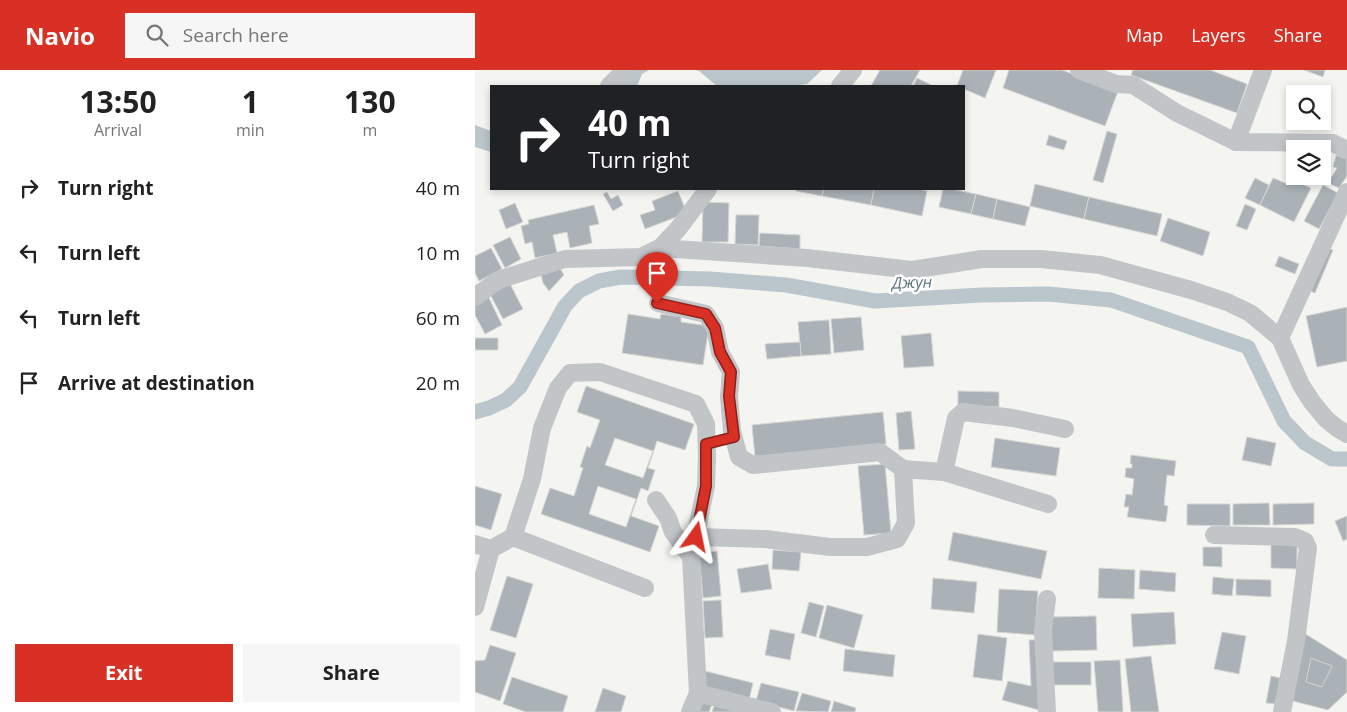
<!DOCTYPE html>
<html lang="en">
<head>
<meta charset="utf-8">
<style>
  body { margin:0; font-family:"Open Sans",sans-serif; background:#f6f6f6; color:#222; height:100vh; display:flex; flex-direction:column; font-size:19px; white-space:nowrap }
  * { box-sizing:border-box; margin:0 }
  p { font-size:16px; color:#767676 }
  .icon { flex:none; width:28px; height:28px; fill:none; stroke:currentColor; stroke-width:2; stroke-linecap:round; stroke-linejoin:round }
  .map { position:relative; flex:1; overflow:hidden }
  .drawer { display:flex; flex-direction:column; background:#fff; width:475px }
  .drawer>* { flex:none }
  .hud { position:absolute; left:15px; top:15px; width:475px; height:105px; border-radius:0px; box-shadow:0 2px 8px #0003; background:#202124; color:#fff; overflow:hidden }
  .controls { position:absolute; left:811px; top:15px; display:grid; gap:10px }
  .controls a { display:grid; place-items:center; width:45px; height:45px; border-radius:0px; background:#fff; box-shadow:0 2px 8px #0003; font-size:25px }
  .pin { position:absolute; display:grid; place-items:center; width:42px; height:42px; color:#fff; margin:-51px -21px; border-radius:50% 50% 50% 0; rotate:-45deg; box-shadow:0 0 5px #0007 }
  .pin .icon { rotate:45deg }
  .me { position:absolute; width:55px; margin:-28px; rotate:12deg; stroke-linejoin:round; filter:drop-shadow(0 0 4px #0008) }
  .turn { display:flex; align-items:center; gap:18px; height:105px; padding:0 15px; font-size:22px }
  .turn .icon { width:65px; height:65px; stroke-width:2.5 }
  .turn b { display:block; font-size:35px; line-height:42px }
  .eta { display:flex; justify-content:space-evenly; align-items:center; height:85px; text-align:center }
  .eta b { font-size:30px; font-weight:700; line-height:35px }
  .primary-button { display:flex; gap:10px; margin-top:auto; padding:10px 15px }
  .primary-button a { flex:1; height:58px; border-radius:0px; background:#d93025; color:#fff; font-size:20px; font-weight:700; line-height:58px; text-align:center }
  .primary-button a+a { background:#f6f6f6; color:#222 }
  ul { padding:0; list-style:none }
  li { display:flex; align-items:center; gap:15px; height:65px; padding:0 15px }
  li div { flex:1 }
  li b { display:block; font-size:19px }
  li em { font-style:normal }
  header { display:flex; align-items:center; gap:30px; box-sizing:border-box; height:70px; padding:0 25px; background:#d93025; color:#fff }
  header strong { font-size:24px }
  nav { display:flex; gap:28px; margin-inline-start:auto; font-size:18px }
  .search { width:350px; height:45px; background:#f6f6f6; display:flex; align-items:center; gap:12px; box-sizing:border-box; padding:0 18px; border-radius:0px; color:#767676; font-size:19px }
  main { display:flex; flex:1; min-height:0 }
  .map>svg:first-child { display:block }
</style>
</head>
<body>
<header>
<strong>Navio</strong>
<div class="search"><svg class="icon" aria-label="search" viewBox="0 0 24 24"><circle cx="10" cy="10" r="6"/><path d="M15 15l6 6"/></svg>Search here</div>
<nav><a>Map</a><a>Layers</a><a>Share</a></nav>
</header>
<main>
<section class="drawer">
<div class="eta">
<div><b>13:50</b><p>Arrival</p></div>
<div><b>1</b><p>min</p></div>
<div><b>130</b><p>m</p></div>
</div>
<ul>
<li><svg class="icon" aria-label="right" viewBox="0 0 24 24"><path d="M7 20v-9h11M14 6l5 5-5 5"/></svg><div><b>Turn right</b></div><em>40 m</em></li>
<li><svg class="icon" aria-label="left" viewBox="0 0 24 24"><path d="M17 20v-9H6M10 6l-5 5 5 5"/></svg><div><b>Turn left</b></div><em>10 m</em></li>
<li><svg class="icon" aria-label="left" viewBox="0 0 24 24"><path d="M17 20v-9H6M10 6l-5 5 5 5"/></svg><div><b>Turn left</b></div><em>60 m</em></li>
<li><svg class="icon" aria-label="arrive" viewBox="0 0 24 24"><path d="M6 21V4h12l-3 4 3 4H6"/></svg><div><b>Arrive at destination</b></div><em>20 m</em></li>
</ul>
<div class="primary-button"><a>Exit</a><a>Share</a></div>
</section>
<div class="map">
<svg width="872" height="642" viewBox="0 0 872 642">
  <rect width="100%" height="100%" fill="#f4f5f0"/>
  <g fill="#bac6cb">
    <polygon points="154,0 174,0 167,4 162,16 144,16"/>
    <polygon points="220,0 347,0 332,14 315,16 242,16 224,1"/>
    <polygon points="0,55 16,61 16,82 0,77"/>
  </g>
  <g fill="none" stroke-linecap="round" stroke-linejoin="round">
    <polyline stroke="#bac6cb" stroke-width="15" points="0,342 14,338 31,330 45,317 90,236 104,221 124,211 146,207 235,209 311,215 400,231 507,225 573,224 636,230 773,277 809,351 830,373 857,389 872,389"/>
  </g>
  <g fill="#aab1b7" stroke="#d5d6d3" fill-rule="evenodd">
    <polygon points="405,0 445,0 436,16 396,16"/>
    <polygon points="488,0 521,0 510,28 489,19 489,16 482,16"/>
    <polygon points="534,0 587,0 643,21 630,56 528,18"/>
    <polygon points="658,0 735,0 772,14 762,43 656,5"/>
    <polygon points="829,0 850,0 848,7"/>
    <polygon points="442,8 458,16 438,16"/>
    <polygon points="632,61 642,64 628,113 618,110"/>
    <polygon points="574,65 592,71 589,80 571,75"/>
    <polygon points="861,85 872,89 872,106 864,118 853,113 862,98 858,97"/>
    <polygon points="780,108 794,115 785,135 770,128"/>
    <polygon points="798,108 815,115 817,109 836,118 819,152 785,135"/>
    <polygon points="560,114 614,127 609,149 555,136"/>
    <polygon points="848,115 863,123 844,159 829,151"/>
    <polygon points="321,119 349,119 347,126 321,121"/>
    <polygon points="349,119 399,119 396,135 347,126"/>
    <polygon points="399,119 443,119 452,121 447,146 396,135"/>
    <polygon points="468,119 476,119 501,124 496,144 464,137"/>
    <polygon points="203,121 212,143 170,159 165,145 180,140 177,131"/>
    <polygon points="132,122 136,129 143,125 148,135 138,141 128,124"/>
    <polygon points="501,124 522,129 518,149 496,144"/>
    <polygon points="614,127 687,144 682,166 609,149"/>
    <polygon points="522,129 555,137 550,156 518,149"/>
    <polygon points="228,132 254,133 253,172 227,172"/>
    <polygon points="40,133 48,152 31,159 24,140"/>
    <polygon points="770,134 781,139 772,160 761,156"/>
    <polygon points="119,135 124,154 114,156 117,173 95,178 92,162 78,165 82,183 60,188 57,172 50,174 46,156 54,154 53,150"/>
    <polygon points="261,145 284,145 283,175 260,174"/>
    <polygon points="693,148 735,162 728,186 685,171"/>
    <polygon points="285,163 325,165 325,179 284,176"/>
    <polygon points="35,167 46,189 30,198 18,175"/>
    <polygon points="848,176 858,180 840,223 830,219"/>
    <polygon points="16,178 27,199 4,211 0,203 0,186"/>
    <polygon points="804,186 824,194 820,204 800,196"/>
    <polygon points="83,195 89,205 74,221 68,213 65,200"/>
    <polygon points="35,214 48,239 28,249 15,224"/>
    <polygon points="13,226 27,255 10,264 0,245 0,233"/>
    <polygon points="872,237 872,291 842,297 831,246"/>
    <polygon points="153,244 185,249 186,244 206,247 206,252 234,256 228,295 147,283"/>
    <polygon points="386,247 389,280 359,283 356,249"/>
    <polygon points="354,250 356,284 326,286 323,252"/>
    <polygon points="456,263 459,296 429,298 426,266"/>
    <rect x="0" y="268" width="23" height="12"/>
    <polygon points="325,272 326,286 292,289 290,274"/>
    <path d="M111,316L219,354L210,380L182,371L173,398L180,400L173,421L166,418L156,446L184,456L175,482L66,444L75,418L99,426L108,398L105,397L112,376L115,378L125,350L102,342ZM140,368L178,381L168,408L130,395ZM123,416L161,429L151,457L114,444Z"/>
    <polygon points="483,321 524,322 524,337 483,336"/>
    <polygon points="436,341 440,379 424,380 421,343"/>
    <polygon points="408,342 411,374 280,387 277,355"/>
    <polygon points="772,367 801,373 796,396 767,390"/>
    <polygon points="520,368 585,378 581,406 516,397"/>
    <polygon points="656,385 701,391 699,406 692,405 689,435 693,436 691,452 652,447 654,437 649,437 651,424 657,425 659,409 650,407 651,398 657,398 657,394 655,394"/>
    <polygon points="410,394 416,463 389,465 383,396"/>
    <polygon points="0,416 27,424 16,460 0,455"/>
    <polygon points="794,433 795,455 758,455 758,434"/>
    <polygon points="839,433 839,454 798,455 798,434"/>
    <polygon points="712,434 755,434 755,456 712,455"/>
    <polygon points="872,446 872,469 868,471 860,451"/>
    <polygon points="478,462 572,481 566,509 473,490"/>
    <polygon points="796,474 822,474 822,499 796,498"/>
    <polygon points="728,477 747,477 747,497 728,496"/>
    <polygon points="298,480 326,482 324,501 297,499"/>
    <polygon points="242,481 246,526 228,528 224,483"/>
    <polygon points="293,494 297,519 266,523 262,499"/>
    <polygon points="624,498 660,500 659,529 623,528"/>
    <polygon points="665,500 701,503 700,522 664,519"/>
    <polygon points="32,506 58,514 41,568 15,560"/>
    <polygon points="738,507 759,509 757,526 737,524"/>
    <polygon points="458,508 502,512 499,543 456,539"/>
    <polygon points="761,509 796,510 796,527 761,525"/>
    <polygon points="524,519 563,521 560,565 522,562"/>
    <polygon points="246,530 248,567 230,568 228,531"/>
    <polygon points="334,532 349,536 341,567 326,563"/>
    <polygon points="352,535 388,545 379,578 344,568"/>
    <polygon points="699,542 701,574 658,577 656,544"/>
    <polygon points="621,546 622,580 577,581 575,547"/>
    <polygon points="295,559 320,564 315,590 290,585"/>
    <polygon points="747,562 771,566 764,604 739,599"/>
    <polygon points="829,563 872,590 872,622 853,640 814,630"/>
    <polygon points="503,564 532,568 527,611 498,607"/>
    <polygon points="554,570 567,570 571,642 527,630 533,611 556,616"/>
    <polygon points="15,575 41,583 25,631 0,622 0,591 10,590"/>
    <polygon points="370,579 420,585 418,607 368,601"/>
    <polygon points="676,586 684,642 656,642 650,589"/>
    <polygon points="836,588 857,596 847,617 831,612"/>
    <polygon points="645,590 648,642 623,642 619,591"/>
    <rect x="577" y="592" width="39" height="23"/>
    <polygon points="230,601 278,613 274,630 226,618"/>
    <polygon points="796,606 805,608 801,634 791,633"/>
    <polygon points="37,607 93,626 88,642 51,642 28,634"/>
    <polygon points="286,613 324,622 319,641 281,631"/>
    <polygon points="128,618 151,626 146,642 120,642"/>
    <polygon points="327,623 356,631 353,642 321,641"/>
    <polygon points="222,629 237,634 234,642 218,642"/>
    <polygon points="241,630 264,642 237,642"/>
    <polygon points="359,631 381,638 380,642 356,642"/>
  </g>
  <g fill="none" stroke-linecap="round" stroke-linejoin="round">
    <g stroke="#c1c5c8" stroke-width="18">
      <polyline points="604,0 641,14 658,15 702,43 761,72 858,73 872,80"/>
      <polyline points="134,16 150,0"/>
      <polyline points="365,16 378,0"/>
      <polyline points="761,72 788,0"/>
      <polyline points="185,178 203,159 233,119"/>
      <polyline points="0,227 23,210 90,189 166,187 185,178 332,188 437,200 507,189 566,189 625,195 716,220 752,232 775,243 805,268 826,315 837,332 851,349 862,358 872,364"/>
      <polyline points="183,233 231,244 240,258 245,282 256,302 254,327 257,361 264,387 278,395 405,382 428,399 431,453 422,469 392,477 355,477 290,469 221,467"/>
      <polyline points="805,268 872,122"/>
      <polyline points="428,399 469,402 573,434"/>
      <polyline points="469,402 481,348 488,342 538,348 590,359"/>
      <polyline points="181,430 193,448 198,462 216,487"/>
      <polyline points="739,465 820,467 830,471 833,478 821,571 807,642"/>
      <polyline points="38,467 57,409 67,358 83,318 95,303 125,302 221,334 231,354 232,386 231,416 216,487 223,623 215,642"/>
      <polyline points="0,474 16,479 38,467 170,518"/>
      <polyline points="572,529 568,561 572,642"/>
      <polyline points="0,537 16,479"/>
      <polyline points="223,623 297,642"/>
    </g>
  </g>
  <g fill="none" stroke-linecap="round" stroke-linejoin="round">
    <defs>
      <polyline id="route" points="182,233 231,244 240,258 245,282 256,302 254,326 259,367 231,374 231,416 221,467"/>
    </defs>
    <use href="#route" stroke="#8d1f18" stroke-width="12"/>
    <use href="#route" stroke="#d93025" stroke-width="9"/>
  </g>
  <g text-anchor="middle" stroke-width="5" stroke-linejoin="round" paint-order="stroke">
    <g font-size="16" font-style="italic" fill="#5e767f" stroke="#fff">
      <text transform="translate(437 212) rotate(-2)" y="6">Джун</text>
    </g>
  </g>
</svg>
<div class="controls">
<a><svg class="icon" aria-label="search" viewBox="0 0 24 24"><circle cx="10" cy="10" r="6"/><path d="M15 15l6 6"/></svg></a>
<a><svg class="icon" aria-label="layers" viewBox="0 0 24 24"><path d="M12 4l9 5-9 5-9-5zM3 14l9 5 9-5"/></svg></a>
</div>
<div class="pin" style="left:182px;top:233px;background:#d93025"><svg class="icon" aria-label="arrive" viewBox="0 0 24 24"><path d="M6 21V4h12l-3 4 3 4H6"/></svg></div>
<svg class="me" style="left:221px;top:467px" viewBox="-20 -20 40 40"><path d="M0-17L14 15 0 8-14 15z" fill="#d93025" stroke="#fff" stroke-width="4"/></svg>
<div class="hud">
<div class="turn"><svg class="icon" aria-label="right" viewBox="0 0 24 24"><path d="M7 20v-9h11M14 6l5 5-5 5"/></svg><div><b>40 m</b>Turn right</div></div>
</div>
</div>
</main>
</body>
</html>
